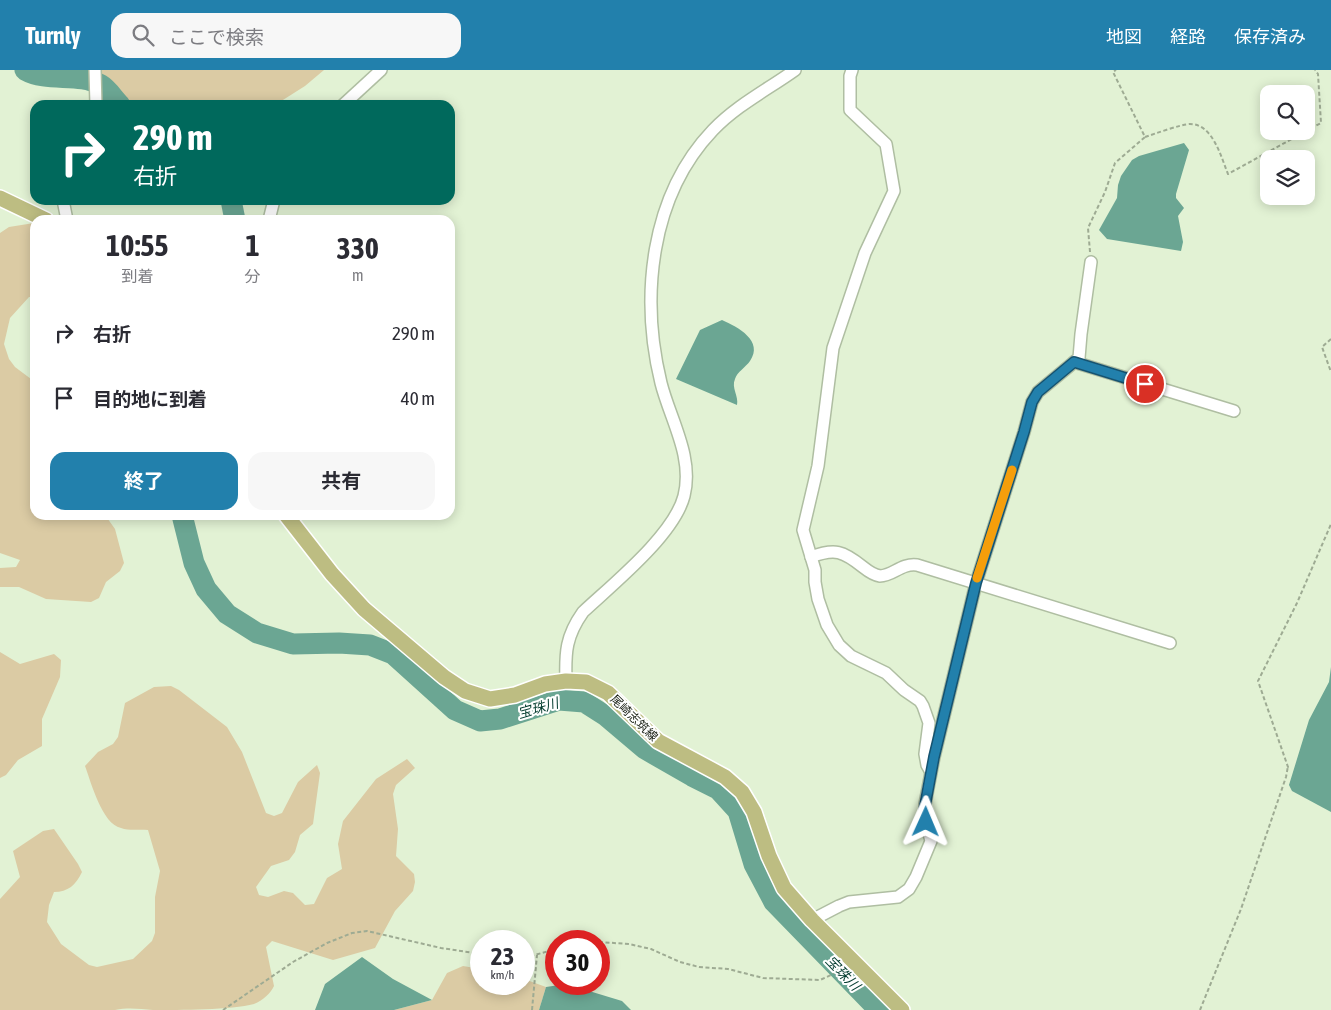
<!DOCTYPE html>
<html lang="ja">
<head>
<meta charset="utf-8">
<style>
  body { margin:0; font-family:"Asap Condensed","Noto Sans JP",sans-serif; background:#f7f7f7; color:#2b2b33; height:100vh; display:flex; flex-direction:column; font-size:19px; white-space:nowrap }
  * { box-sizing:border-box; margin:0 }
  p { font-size:16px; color:#7c7c81 }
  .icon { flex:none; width:28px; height:28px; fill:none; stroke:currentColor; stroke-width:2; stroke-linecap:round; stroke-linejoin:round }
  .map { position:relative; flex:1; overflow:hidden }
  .sheet { position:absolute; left:30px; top:145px; width:425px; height:305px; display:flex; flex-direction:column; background:#fff; border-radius:15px; box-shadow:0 2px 12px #0003 }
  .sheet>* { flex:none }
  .banner { position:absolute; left:30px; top:30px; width:425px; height:105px; border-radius:15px; box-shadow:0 2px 12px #0003; background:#00695c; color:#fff; overflow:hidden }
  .tools { position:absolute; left:1260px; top:15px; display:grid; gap:10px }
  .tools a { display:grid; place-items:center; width:55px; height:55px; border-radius:10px; background:#fff; box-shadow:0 2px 12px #0003; font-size:25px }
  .speed { position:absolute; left:470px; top:860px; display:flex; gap:10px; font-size:25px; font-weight:700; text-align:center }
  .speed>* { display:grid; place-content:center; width:65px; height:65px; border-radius:50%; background:#fff; box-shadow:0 2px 12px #0003; line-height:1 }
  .speed small { font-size:12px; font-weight:400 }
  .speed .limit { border:8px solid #d22; background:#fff; color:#111 }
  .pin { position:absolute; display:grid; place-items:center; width:42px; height:42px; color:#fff; margin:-21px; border:2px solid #fff; border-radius:50%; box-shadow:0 1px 5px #0007 }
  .me { position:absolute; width:55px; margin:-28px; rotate:1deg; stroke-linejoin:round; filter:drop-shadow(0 0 4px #0008) }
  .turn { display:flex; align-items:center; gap:18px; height:105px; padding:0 20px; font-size:22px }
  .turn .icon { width:65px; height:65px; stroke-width:2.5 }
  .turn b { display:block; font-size:35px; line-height:42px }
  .eta { display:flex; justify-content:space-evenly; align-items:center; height:85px; text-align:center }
  .eta b { font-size:30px; font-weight:700; line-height:35px }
  .cta { display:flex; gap:10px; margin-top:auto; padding:10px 20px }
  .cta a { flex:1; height:58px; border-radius:15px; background:#2280ac; color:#fff; font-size:20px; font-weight:700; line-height:58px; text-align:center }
  .cta a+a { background:#f7f7f7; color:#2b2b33 }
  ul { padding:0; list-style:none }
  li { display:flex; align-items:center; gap:15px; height:65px; padding:0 20px }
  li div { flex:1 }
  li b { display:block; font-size:19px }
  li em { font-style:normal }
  header { display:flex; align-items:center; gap:30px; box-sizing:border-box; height:70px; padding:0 25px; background:#2280ac; color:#fff }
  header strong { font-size:24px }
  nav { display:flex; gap:28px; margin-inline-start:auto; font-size:18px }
  .search { width:350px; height:45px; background:#f7f7f7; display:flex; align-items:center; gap:12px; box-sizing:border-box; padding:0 18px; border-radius:15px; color:#7c7c81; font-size:19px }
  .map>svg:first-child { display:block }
</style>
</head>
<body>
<header>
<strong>Turnly</strong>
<div class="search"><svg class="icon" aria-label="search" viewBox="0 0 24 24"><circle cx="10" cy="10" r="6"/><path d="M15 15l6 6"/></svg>ここで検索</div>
<nav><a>地図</a><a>経路</a><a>保存済み</a></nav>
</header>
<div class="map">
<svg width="1331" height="940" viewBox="0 0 1331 940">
  <rect width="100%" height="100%" fill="#e2f2d4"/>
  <g fill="#dbcba4">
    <polygon points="95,0 324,0 305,16 275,35 104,35 99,29"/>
    <polygon points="34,153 35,227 29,227 10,248 4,274 9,289 15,297 35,312 35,445 105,445 115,459 124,493 120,501 106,512 99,528 91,532 46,529 19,517 0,517 0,498 16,497 20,490 0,483 0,163 9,157"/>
    <polygon points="0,582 20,594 54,584 61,590 60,607 42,649 42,676 18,690 6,705 0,708"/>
    <path d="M171,616L179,620L227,657L242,682L266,743L274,746L282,743L298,712L317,695L320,703L313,754L300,765L295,782L289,790L271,796L256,817L259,825L268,827L284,821L293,823L305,835L314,834L327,808L342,799L338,774L343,751L376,709L407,689L415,698L396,715L393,724L398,759L396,786L414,804L415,812L413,821L395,841L375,878L333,890L272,871L266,877L274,916C270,924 263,930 254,934C232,940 179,940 153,940C140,939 129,937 115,940H0V829L20,807L13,781L43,761L54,759L78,794L82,802C76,815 68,822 54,822L49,835L47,852L61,874L89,895L97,897L133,889L152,871L155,863V827L160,801L148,760C139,759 129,761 121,758C102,754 91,712 85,696L98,682L113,674L118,667L125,633L154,617Z"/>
    <polygon points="463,896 481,899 481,914 524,914 524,909 546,917 539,940 394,940 432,930 447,903"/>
  </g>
  <g fill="#6ba693">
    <polygon points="1184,73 1189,80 1176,124 1176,128 1184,138 1178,146 1183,172 1181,181 1107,169 1099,160 1117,128 1118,115 1121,106 1132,90 1139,86"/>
    <path d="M722,250C738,257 764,271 750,291C746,297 737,302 735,309C731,318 739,326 737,335L676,309L700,260Z"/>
    <polygon points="1331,597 1331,742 1292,721 1289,715 1309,650 1329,612"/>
    <polygon points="362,887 393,909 432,930 394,940 315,940 325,914"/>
    <polygon points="566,914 622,931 631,940 539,940 546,917"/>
  </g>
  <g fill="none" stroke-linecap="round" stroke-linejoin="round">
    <g stroke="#6ba693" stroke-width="21">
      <path d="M25,0C48,13 78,2 101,15C108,19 114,29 120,35"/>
      <polyline points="231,130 235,150"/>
      <polyline points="182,445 194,493 206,519 227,544 257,563 293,574 339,573 370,575 393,584 455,640 480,651 500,649 559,630 584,632 606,646 645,679 692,706 718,719 738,741 754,794 774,832 879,940"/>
    </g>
    <defs>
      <g id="minor">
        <polyline points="95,0 96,35"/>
        <polyline points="852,0 850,6 850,40 886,74 894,121 865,183 833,278 818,396 803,460 815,500 815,512 818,529 827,555 839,575 851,586 886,603 904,620 920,631 923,636 929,653 925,684 927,695 931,702"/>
        <polyline points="343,35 381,0"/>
        <polyline points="63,130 67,150"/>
        <polyline points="269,150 274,130"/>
        <polyline points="1074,292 1234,341"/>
        <path d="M811,487C835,478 843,481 863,497C868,501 873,505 880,506C893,506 901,493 917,495L1170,573"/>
        <path d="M566,611C565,582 566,566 583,542C613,514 674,465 684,426C694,387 670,349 661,313C640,227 650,126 713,60C737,35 767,20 795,0"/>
        <polyline points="812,850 839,836 849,832 898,827 909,819 916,807 931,771 926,752 925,734 934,687 976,513 1024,362 1032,332 1038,322 1079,288 1081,264 1091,192"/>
      </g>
      <g id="major">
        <polyline points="0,128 46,150"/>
        <polyline points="286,445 332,504 364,539 444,607 465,621 490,629 515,625 545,614 566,611 586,612 608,623 658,671 725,707 742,722 754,742 769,786 784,818 812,850 902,940"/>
      </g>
    </defs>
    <use href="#minor" stroke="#afbea2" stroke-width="14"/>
    <use href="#major" stroke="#fff" stroke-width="18"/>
    <g stroke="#9eab93" stroke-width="2" stroke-dasharray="4 2.5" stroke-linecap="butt">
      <path d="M1145,67C1154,64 1182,54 1190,54C1213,54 1221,87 1228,104L1321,53L1318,4L1315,0"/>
      <polyline points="1090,182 1088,158 1105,122 1115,93 1145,67 1113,2 1116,0"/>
      <polyline points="1331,269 1322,277 1331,302"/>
      <polyline points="599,872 629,874 651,879 680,892 699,897 728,899 763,908 820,910 831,905 839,897"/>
      <polyline points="524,888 556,879"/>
      <polyline points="223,940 293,892 327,873 352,863 367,861 441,878 481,884"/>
      <polyline points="532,940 537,885"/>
      <polyline points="1200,940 1241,839 1286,707 1288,696 1288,697 1258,611 1297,533 1331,454"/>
    </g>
    <use href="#minor" stroke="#fff" stroke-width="11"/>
    <use href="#major" stroke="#bdbd82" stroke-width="15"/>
  </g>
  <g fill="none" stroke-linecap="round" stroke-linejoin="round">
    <defs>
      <polyline id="route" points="926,752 924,741 934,687 976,513 1024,362 1032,332 1038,322 1074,292 1145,314"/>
    </defs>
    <use href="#route" stroke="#165370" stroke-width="12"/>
    <use href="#route" stroke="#2280ac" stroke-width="9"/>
    <polyline stroke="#f59e0b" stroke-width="9" points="977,508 1012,400"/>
  </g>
  <g text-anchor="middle" stroke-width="4" stroke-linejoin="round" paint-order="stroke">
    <g font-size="12" fill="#12180d" stroke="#fff">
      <text transform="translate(634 648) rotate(44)" y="4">尾崎志筑線</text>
    </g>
    <g font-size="14" font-style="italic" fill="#043c2f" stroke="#fff">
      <text transform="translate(538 638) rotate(-16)" y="5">宝珠川</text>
      <text transform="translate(843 903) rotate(46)" y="5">宝珠川</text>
    </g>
  </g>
</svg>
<div class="tools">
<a><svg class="icon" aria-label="search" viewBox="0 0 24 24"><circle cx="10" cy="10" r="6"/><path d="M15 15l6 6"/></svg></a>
<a><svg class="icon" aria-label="layers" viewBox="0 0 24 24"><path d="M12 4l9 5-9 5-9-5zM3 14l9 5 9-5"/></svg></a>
</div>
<div class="speed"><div>23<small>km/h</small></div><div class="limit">30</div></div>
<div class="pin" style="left:1145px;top:314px;background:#d93025"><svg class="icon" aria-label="arrive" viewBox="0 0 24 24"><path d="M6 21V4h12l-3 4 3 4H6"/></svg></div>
<svg class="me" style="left:926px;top:752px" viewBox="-20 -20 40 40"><path d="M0-17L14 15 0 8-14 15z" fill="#2280ac" stroke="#fff" stroke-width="4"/></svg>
<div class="banner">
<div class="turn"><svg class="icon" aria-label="right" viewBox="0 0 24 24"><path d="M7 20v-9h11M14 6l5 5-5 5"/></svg><div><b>290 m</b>右折</div></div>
</div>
<section class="sheet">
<div class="eta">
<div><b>10:55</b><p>到着</p></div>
<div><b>1</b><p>分</p></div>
<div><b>330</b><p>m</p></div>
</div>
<ul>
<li><svg class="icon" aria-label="right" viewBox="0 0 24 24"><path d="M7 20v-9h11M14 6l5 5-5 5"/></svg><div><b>右折</b></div><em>290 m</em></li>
<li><svg class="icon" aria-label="arrive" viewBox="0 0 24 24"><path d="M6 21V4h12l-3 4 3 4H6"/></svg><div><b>目的地に到着</b></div><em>40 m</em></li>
</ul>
<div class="cta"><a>終了</a><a>共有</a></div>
</section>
</div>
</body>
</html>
